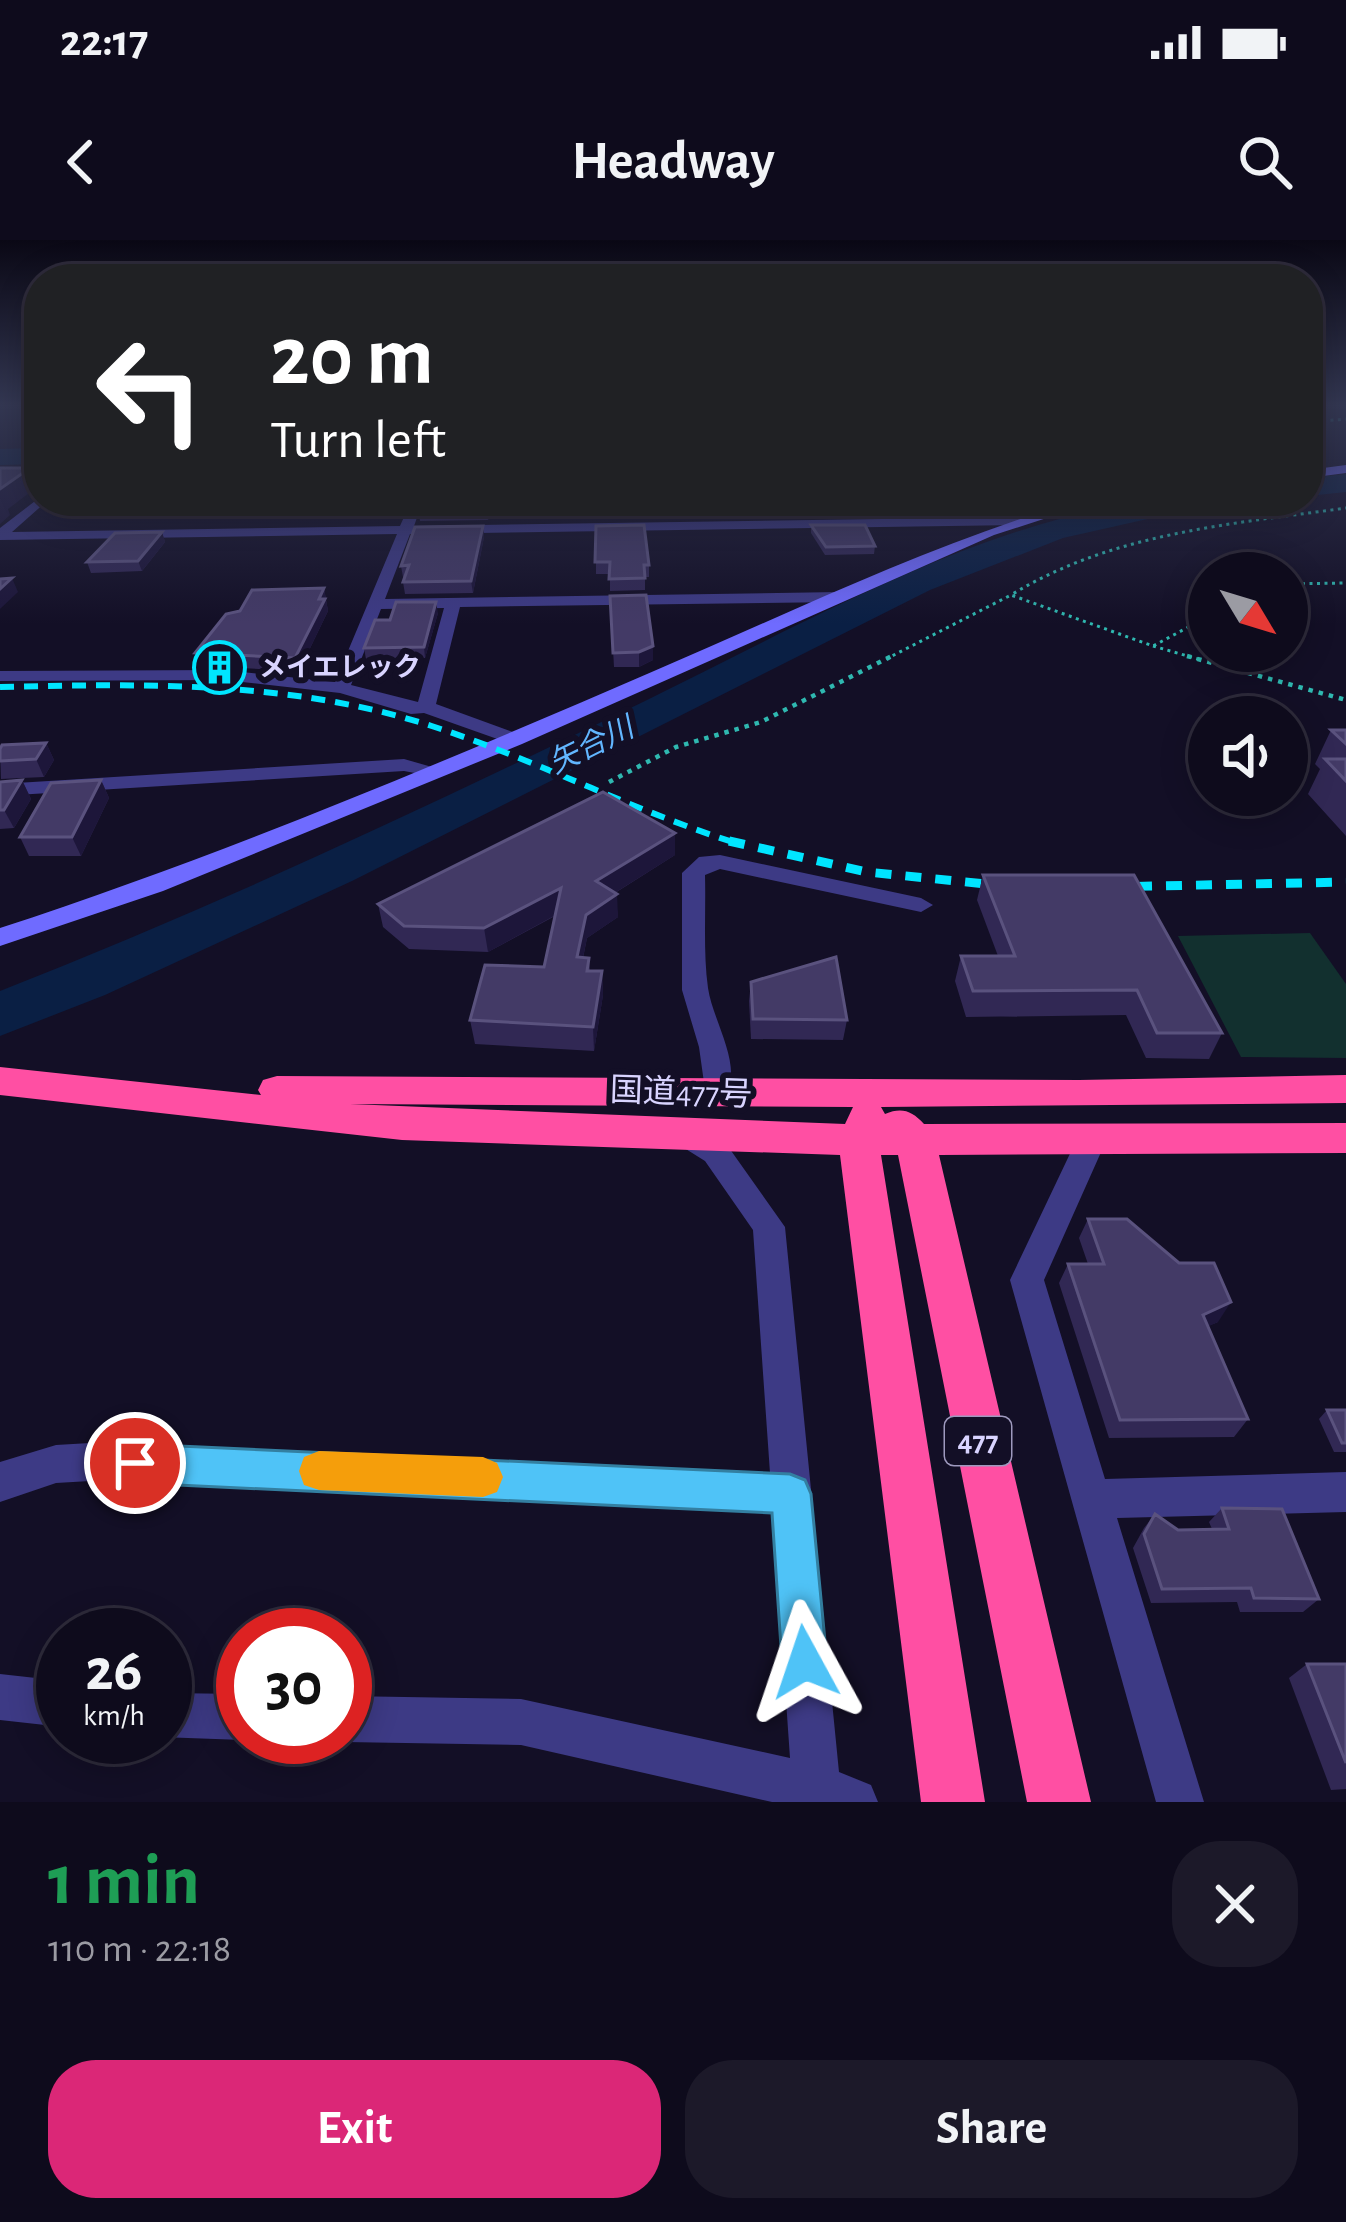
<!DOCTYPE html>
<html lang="en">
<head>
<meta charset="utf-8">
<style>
  body { margin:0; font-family:"Alegreya Sans","Noto Sans JP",sans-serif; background:#1c1929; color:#f1f3f6; height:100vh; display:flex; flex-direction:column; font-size:45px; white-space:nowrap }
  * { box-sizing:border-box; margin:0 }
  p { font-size:39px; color:#9b9ba3 }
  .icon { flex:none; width:66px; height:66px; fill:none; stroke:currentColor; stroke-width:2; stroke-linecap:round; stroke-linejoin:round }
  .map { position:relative; height:1562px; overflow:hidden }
  .panel { display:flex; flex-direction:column; background:#0e0b1c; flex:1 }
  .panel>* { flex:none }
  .guide { position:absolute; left:24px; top:24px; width:1299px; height:252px; border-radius:48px; box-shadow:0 6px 30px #0003,0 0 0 3px #2e2b3b; background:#202124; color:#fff; overflow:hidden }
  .needle { width:78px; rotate:128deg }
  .buttons { position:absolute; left:1188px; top:312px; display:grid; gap:24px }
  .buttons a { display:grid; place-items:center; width:120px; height:120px; border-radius:50%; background:#0e0b1c; box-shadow:0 6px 30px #0003,0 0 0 3px #2e2b3b; font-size:60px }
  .speed { position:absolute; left:36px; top:1368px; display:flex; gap:24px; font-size:60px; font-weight:700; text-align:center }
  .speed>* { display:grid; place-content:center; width:156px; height:156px; border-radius:50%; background:#0e0b1c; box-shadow:0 6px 30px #0003,0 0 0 3px #2e2b3b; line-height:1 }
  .speed small { font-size:30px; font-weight:400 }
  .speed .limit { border:18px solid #d22; background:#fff; color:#111 }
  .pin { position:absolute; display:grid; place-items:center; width:102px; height:102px; color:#fff; margin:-51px; border:6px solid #fff; border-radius:50%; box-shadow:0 3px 12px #0007 }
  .me { position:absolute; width:132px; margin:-66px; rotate:355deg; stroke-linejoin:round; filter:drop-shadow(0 0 9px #0008) }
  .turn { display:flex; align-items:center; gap:42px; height:252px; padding:0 48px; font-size:54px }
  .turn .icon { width:156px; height:156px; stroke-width:2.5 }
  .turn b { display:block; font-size:84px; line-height:102px }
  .round { display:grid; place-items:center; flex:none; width:126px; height:126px; border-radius:48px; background:#1c1929 }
  .overview { display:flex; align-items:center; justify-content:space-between; height:204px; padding:0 48px }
  h1 { font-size:72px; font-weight:700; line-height:90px; color:#1e9e55 }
  .cta { display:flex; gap:24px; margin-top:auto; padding:24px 48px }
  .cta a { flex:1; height:138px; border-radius:48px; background:#db2777; color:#fff; font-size:48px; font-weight:700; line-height:138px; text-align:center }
  .cta a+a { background:#1c1929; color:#f1f3f6 }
  .status { display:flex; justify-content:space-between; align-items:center; height:84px; padding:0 60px; background:#0e0b1c; direction:ltr }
  .status svg { height:33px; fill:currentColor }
  header { display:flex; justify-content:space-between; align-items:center; height:156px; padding:0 48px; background:#0e0b1c; font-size:54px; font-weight:700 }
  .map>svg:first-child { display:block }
</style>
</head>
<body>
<div class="status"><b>22:17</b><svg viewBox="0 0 49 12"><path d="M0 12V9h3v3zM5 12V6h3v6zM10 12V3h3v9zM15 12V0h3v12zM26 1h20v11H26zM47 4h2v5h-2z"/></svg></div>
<header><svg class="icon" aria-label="back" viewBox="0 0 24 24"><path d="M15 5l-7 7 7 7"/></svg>Headway<svg class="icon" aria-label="search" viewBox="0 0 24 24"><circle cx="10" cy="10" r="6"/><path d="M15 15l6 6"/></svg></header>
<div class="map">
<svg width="1346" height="1562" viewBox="0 0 1346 1562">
  <rect width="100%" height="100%" fill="#130f26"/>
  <polygon fill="#12302f" points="1310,693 1346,744 1346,818 1241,817 1178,696"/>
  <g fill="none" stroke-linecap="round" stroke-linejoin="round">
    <g fill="#0a1f44" fill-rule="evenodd">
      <polygon points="39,208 39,224 0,225 0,209"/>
      <polygon points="1346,234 1346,252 1308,256 1308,238"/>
      <path d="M1139,261H1206L1201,267L1063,298L930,350L352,641L105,755L0,796V751C220,665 433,564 645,461C803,384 963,291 1139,261Z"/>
    </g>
    <g stroke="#2fb8b0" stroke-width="3" stroke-dasharray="3 4.5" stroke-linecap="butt">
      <polyline points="1308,182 1346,179"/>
      <polyline points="1287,344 1346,343"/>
      <path d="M1209,376L1153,406L1011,355C1112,293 1231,284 1346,268"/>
      <polyline points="1153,406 1198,419"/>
      <polyline points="886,419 1011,355"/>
    </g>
    <g stroke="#2fb8b0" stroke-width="4.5" stroke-dasharray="4.5 6" stroke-linecap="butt">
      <polyline points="1187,416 1346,460"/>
      <polyline points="609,542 676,507 761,482 892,416"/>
    </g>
    <g fill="#3d3a85" fill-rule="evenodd">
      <path d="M39,258L47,261L12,292L400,286L411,261H423L414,286L1017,277L1024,281L1017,285L410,294L385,359L839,352L847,357L839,362L460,367L436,464L521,495L524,499L514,505L424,473L411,474L340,453L224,440L0,441V431L224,430L335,442L397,294L0,300V288ZM444,368L418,462L351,445L381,369Z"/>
      <polygon points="404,519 446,531 436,537 404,531 0,556 0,544"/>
      <path d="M720,615L921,658L933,665L921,672L720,629L705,635C706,672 703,712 708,748C713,782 743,824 726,857H706L699,807L682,750V633L699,617Z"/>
      <polygon points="684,882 727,905 785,987 839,1532 871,1545 878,1562 772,1562 521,1505 345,1502 333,1497 345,1497 345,1456 521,1459 790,1518 773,1273 90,1241 56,1243 0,1262 0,1222 56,1205 90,1203 770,1233 753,990 705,921 673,901 669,893 673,885"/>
      <polygon points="1091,889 1102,893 1106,901 1044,1040 1105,1239 1346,1232 1346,1272 1117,1278 1204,1562 1156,1562 1010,1040 1076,901 1080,893"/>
      <polygon points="0,1434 63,1441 63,1487 0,1480"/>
      <polygon points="165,1453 243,1454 243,1497 250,1497 243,1500 160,1497 165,1497"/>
    </g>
    <g fill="#6f6bff" fill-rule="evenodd">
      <polygon points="1346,225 1346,233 1308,238 1308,230"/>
      <path d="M1077,261H1099L994,295L522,504L163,651L0,706V688C223,615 439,524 654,431C794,371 931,304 1077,261Z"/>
    </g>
    <path fill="#ff4fa3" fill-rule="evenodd" d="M0,827L261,855L258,850L263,840L277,836L1079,840L1346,835V863L881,867L885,874C902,867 912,871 924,884L1346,883V913L939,915L1091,1562H1027L898,915H881L985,1562H921L840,915L402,900L0,855ZM350,864L853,867L845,884Z"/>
    <path stroke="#00e5ff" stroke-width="6" stroke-dasharray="14 10" stroke-linecap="butt" d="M0,447C134,444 267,441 398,476C515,508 623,568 739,604"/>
    <g stroke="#00e5ff" stroke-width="9" stroke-dasharray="16 14" stroke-linecap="butt">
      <polyline points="729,601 867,632 1016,647"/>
      <polyline points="1106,647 1346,642"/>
    </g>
  </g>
  <g fill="#312854">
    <polygon points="494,261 488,280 420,281 418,267"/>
    <polygon points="651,261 714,261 713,269 653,270"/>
    <polygon points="790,261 881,261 880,269 857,269 857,275 800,276"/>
    <polygon points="811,285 875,306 874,314 825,315 811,293"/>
    <polygon points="483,286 484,297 473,353 405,354 403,342 405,337 403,337 401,326"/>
    <polygon points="596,286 649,325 649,337 645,337 645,350 610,351 610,334 596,334"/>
    <polygon points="162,292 165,302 142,331 91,333 87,322"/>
    <polygon points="324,348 328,371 299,431 199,426 195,413 240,371"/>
    <polygon points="610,356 653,406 653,420 639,427 614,427"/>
    <polygon points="438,373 425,418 366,419 364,408 390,380"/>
    <polygon points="1331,490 1346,490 1346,596 1308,554 1320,529 1315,524"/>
    <polygon points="46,503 54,520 44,537 1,539 0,509"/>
    <polygon points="22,540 31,559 14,588 0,589 0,542"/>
    <polygon points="101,540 109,558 81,616 29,616 20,597"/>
    <polygon points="675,615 615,653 618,677 587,698 583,718 589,718 590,731 602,731 603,755 594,811 475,804 470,780 544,727 555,676 488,712 409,709 383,687 378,664"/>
    <polygon points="983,635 1222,793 1209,819 1146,818 1126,775 966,777 955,741 961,716 998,716 977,660"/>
    <polygon points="751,742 847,780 843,800 751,799 749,761"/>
    <polygon points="1088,979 1218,1082 1208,1086 1248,1179 1234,1197 1109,1198 1059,1043 1068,1024 1088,1024 1079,998"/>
    <polygon points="1327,1170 1346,1170 1346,1212 1334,1212 1319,1179"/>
    <polygon points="1222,1268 1319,1359 1303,1372 1240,1372 1237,1362 1151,1363 1133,1308 1144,1288 1155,1274 1178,1290 1212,1289 1209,1282"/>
    <polygon points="1307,1424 1346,1424 1346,1549 1331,1550 1289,1438"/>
  </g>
  <g fill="#1d163a">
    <polygon points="30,228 37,247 8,269 10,275 0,284 0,249"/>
    <polygon points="488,261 494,261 488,280 486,266"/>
    <polygon points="483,286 484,297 473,353 471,341"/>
    <polygon points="162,292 165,302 142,331 138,321"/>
    <polygon points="12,338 18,352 0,369 0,349"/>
    <polygon points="324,348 328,371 299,431 295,418"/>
    <polygon points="436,362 438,373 425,418 424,407"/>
    <polygon points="653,406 653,420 639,427 639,412"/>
    <polygon points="46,503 54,520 44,537 36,519"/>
    <polygon points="22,540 31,559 14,588 4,570"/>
    <polygon points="101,540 109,558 81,616 72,597"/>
    <polygon points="675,593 675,615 597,664 596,641"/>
    <polygon points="561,648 563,671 488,712 484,688"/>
    <polygon points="617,654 618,677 587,698 578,741 577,717 586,675"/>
    <polygon points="602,731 603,755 594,811 593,787"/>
    <polygon points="1231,1062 1218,1082 1191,1094 1203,1075"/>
  </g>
  <g fill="#433a66" stroke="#5a527e" stroke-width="3">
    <polygon points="0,228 30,228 0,249"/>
    <polygon points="420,261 488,261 486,266 418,267"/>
    <polygon points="644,285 649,325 644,325 645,338 609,339 610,322 595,322 596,286"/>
    <polygon points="811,285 865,285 875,306 826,307"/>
    <polygon points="483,286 471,341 403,342 409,325 401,326 415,287"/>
    <polygon points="162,292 138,321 87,322 115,293"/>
    <polygon points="12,338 0,349 0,339"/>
    <polygon points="324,348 319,359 325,359 295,418 195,413 226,374 240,371 252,350"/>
    <polygon points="646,355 653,406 639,412 613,413 610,356"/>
    <polygon points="396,362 436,362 424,407 364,408 375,380 390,380"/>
    <polygon points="1331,490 1346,490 1346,504"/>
    <polygon points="46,503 36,519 0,521 0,509 2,505"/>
    <polygon points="1325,519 1346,519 1346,541"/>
    <polygon points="22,540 4,570 0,570 0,542"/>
    <polygon points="101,540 72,597 20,597 51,543"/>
    <polygon points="603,552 675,593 596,641 617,654 586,675 577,717 589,718 587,731 602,731 593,787 470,780 485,725 544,727 561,648 484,688 404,686 378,664"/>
    <polygon points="983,635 1134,635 1222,793 1157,793 1137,750 973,751 961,716 1015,716"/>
    <polygon points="836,717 847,780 753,779 751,742"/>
    <polygon points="1088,979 1127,979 1179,1023 1214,1023 1231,1062 1203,1075 1248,1179 1120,1180 1068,1024 1104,1024"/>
    <polygon points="1327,1170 1346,1170 1346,1203 1342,1203"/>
    <polygon points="1222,1268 1282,1269 1319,1359 1254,1358 1251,1348 1162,1349 1144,1294 1155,1274 1178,1290 1229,1289"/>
    <polygon points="1307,1424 1346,1424 1346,1523"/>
  </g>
  <linearGradient id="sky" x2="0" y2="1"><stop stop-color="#0a0815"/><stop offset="0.43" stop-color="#333752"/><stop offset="1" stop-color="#333752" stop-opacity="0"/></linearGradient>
  <rect width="1346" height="384" fill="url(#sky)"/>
  <polygon fill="#4fc3f7" stroke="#337fa1" stroke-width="3" points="135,1204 790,1234 805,1240 811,1254 827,1422 821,1438 805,1445 789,1438 782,1422 772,1273 135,1243 121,1237 115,1223 121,1210"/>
  <polygon fill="#f59e0b" points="319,1211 483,1217 497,1223 503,1237 497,1252 483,1257 319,1250 304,1245 299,1231 304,1217"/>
  <defs>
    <symbol id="building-ring" viewBox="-11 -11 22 22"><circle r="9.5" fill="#130f26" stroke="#00e5ff" stroke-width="1.5"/><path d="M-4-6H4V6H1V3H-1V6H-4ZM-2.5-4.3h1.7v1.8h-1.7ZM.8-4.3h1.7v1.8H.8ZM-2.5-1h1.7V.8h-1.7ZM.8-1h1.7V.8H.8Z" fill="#00e5ff"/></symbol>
  </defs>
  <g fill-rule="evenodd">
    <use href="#building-ring" x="190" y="398" width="59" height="59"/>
  </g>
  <g text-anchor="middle" stroke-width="12" stroke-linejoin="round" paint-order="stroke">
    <g font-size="27" font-weight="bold" fill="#d9d4ff" stroke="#130f26" text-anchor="start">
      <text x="259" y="436">メイエレック</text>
    </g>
    <g font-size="30" font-style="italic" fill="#62b6ff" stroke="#130f26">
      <text transform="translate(591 505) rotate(-26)" y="10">矢合川</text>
    </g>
    <rect fill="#130f26" stroke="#9e99be" stroke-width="3" x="945" y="1177" width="66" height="48" rx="9"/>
    <g font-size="30" font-weight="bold" fill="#d9d4ff">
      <text x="978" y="1211">477</text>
    </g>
    <g font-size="33" fill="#d9d4ff" stroke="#130f26">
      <text transform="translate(681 851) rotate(2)" y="12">国道477号</text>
    </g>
  </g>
</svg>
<div class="buttons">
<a><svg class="needle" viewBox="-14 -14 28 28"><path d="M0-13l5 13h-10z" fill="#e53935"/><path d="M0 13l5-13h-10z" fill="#9b9ba3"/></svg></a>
<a><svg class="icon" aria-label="sound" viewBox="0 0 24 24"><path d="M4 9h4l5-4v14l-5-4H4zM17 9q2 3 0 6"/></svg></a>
</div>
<div class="speed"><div>26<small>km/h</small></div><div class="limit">30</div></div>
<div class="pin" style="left:135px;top:1223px;background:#d93025"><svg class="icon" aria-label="arrive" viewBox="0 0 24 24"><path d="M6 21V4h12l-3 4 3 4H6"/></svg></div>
<svg class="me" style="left:805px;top:1422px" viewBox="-20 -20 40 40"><path d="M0-17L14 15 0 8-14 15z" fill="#4fc3f7" stroke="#fff" stroke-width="4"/></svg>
<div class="guide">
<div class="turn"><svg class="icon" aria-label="left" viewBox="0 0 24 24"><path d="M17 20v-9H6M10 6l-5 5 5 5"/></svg><div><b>20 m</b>Turn left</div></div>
</div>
</div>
<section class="panel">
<div class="overview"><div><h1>1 min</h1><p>110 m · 22:18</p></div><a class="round"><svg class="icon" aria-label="close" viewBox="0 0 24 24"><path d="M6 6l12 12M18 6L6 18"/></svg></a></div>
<div class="cta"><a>Exit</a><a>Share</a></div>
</section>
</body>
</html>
